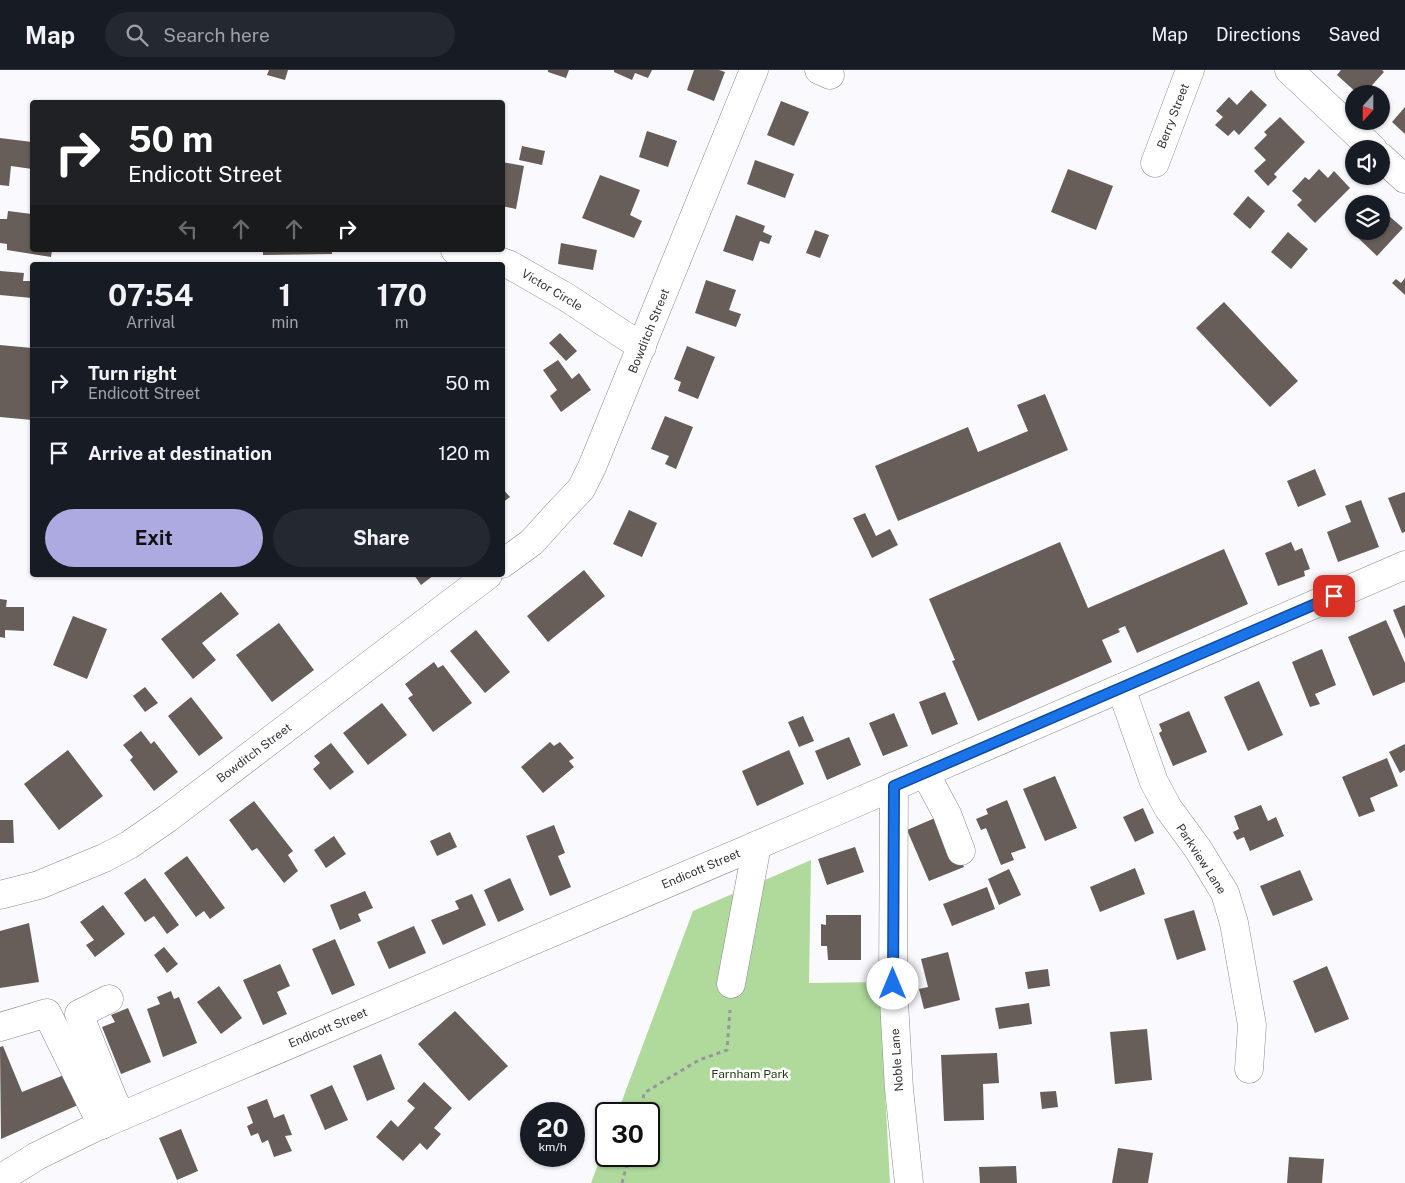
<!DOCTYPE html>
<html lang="en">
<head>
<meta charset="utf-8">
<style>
  body { margin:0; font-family:"Public Sans",sans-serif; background:#242831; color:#f1f3f6; height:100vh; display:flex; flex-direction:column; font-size:19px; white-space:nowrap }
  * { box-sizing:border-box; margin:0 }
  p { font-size:16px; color:#9ea1a6 }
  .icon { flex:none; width:28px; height:28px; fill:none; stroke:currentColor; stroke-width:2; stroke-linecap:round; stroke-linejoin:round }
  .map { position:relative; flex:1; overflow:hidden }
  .side { position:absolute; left:30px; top:192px; width:475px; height:315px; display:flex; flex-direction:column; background:#171b24; border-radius:5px; box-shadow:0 1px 4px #0004 }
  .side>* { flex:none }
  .guide { position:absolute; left:30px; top:30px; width:475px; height:152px; border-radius:5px; box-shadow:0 1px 4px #0004; background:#202124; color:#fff; overflow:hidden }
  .needle { width:32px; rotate:201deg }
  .fabs { position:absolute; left:1345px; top:15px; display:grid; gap:10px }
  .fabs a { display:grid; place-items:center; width:45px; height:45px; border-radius:50%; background:#171b24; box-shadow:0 1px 4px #0004; font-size:25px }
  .speed { position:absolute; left:520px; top:1032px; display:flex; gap:10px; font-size:25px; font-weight:700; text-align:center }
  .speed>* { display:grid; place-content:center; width:65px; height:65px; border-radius:50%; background:#171b24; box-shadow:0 1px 4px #0004; line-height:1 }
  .speed small { font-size:12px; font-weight:400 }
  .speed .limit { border:2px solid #111; border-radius:8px; background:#fff; color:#111 }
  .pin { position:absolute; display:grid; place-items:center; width:42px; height:42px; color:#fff; margin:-21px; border-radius:10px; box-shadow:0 2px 8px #0006 }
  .me { position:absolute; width:55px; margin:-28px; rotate:0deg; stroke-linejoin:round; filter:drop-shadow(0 0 4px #0008) }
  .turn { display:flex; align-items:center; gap:18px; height:105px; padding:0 15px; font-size:22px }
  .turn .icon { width:65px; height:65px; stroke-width:2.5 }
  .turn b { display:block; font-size:35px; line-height:42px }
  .lanes { display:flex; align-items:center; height:48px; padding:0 15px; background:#0003; justify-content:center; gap:25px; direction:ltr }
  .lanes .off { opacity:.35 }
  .eta { display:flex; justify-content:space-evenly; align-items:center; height:85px; text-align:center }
  .eta b { font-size:30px; font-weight:700; line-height:35px }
  .action { display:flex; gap:10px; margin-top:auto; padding:10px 15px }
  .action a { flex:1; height:58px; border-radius:30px; background:#acaae1; color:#111; font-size:20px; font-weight:700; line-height:58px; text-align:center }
  .action a+a { background:#242831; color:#f1f3f6 }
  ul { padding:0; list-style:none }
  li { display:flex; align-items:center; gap:15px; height:70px; padding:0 15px; border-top:1px solid #363941 }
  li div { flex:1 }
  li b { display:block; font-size:19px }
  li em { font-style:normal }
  header { display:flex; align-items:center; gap:30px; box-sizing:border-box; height:70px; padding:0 25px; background:#171b24; border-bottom:1px solid #363941 }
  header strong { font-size:24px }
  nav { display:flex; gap:28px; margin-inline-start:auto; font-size:18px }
  .search { width:350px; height:45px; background:#242831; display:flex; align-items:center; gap:12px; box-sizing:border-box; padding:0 18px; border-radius:28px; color:#9ea1a6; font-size:19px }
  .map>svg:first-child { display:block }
</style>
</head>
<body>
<header>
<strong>Map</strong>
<div class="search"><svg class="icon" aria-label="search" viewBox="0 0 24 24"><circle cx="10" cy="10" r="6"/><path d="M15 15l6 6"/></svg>Search here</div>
<nav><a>Map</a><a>Directions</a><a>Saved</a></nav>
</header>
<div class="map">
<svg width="1405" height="1113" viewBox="0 0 1405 1113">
  <rect width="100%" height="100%" fill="#fafafe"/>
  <polygon fill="#b0da9c" points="811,790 809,913 879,912 890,1113 591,1113 606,1073 606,1086 649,1086 649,1044 617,1044 693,841"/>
  <g fill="#675e5a">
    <polygon points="269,0 288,0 285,10 267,5"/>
    <polygon points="548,0 569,0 566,8 548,2"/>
    <polygon points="614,0 652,0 648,8 635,3 632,10 614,2"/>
    <polygon points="694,0 719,0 725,2 714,31 687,20"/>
    <polygon points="1341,0 1382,0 1384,2 1364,24 1358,24 1337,5"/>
    <polygon points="1251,20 1267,35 1239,65 1234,60 1228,66 1215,55 1223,47 1216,41 1229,27 1237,35"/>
    <polygon points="781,31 809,42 794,76 767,65"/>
    <polygon points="1405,37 1405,64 1392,52"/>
    <polygon points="1280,47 1305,72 1274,104 1277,107 1268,116 1254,101 1266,90 1254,78 1267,65 1264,62"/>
    <polygon points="647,61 677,71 668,97 639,87"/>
    <polygon points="0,68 32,72 32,99 11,96 9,116 0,115"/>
    <polygon points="522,76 545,81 542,95 519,90"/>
    <polygon points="755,90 794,104 785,128 747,114"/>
    <polygon points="502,92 524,96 516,139 502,136"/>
    <polygon points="1068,99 1113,116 1096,160 1051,142"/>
    <polygon points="1319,99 1328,108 1334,101 1350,118 1315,153 1297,135 1302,130 1292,121 1305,107 1309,110"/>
    <polygon points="600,105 640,120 630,145 642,151 634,168 582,148"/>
    <polygon points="1248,126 1265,141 1250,159 1233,144"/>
    <polygon points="1381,139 1403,158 1377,186 1355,165 1358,161 1381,161"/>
    <polygon points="8,141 32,144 32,180 52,180 51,187 7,180 7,174 0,173 0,149 7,149"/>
    <polygon points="736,145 765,156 763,162 772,166 769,174 760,171 753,191 723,181"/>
    <polygon points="815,160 829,165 820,188 806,183"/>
    <polygon points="1288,162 1308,179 1291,199 1271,182"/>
    <polygon points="561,173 597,180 593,200 558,194"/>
    <polygon points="263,180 332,180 332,184 263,185"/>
    <polygon points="0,201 24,203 23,211 32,211 32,228 0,225"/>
    <polygon points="1405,208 1405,225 1392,213 1396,209 1401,213"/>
    <polygon points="706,210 736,220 729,240 741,244 736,257 695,243"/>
    <polygon points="1224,232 1298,311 1270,337 1196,258"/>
    <polygon points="560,263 577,281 566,291 549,273"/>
    <polygon points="0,275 32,278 32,350 0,347"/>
    <polygon points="687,276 715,287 698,329 678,321 681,312 674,309"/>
    <polygon points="558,290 572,309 579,303 591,320 561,342 550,326 557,320 543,300"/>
    <polygon points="1045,324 1068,380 898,451 875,396 968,357 978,382 1028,361 1017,335"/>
    <polygon points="665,346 693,357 676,399 665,394 669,386 651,379"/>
    <polygon points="1315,399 1326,425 1298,437 1287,411"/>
    <polygon points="502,418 510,427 502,433"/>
    <polygon points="1405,422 1405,462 1402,463 1388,428"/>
    <polygon points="1361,430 1379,477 1338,492 1327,462 1351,452 1345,436"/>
    <polygon points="629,440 657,453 642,487 613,474"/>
    <polygon points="865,443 876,466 890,459 898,475 872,488 853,448"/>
    <polygon points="1060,472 1088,538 1224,479 1248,534 1137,583 1125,556 1118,559 1120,562 1102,570 1112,592 978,651 952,591 955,590 929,529"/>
    <polygon points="1291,472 1295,481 1302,478 1310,499 1304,501 1305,506 1278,516 1265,483"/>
    <polygon points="584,500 605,526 548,572 527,546"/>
    <polygon points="414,505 434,505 421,515"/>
    <polygon points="221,522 239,544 202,573 216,590 193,609 161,569"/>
    <polygon points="0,529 7,530 6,537 24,537 24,561 5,560 5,568 0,567"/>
    <polygon points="1405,535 1405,569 1393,540"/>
    <polygon points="73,546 107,559 87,609 53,595"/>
    <polygon points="1386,550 1405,593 1405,612 1373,626 1348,567"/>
    <polygon points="279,553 314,600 272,632 236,585"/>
    <polygon points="476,560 510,602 485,623 450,581"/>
    <polygon points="1322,579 1336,615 1315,624 1320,634 1310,637 1292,592"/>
    <polygon points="434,592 438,598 443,595 472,633 433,662 408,628 413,625 405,614"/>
    <polygon points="1259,611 1283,665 1248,681 1224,627"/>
    <polygon points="145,617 158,633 145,642 133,626"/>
    <polygon points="945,622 958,654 932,665 919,632"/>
    <polygon points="191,627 223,668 199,686 168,646"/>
    <polygon points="382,633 407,665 368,695 343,663"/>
    <polygon points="1189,641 1207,682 1173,696 1159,663 1162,661 1159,654"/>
    <polygon points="894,643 908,676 883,686 869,653"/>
    <polygon points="803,646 814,671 799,677 788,652"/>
    <polygon points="141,661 151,674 154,671 178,702 154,721 130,690 133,687 123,675"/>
    <polygon points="849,667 861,695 827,710 815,681"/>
    <polygon points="550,672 554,676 560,672 574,688 569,691 574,697 543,723 521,697"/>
    <polygon points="331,673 354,702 330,720 313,699 320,693 314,686"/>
    <polygon points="1405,674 1405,700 1400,703 1389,682"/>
    <polygon points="68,680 103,726 59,760 24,714"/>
    <polygon points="789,680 804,714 757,736 742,701"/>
    <polygon points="1387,688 1398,716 1370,728 1375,741 1359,747 1342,707"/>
    <polygon points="1055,706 1077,758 1045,771 1023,719"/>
    <polygon points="1007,730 1026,778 1011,783 1014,790 1001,795 986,758 981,760 976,749 988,744 986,739"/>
    <polygon points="254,731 293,781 288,785 298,801 284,813 257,778 252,781 229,750"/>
    <polygon points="1261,735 1268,751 1276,747 1284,766 1250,781 1244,767 1237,770 1233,762 1239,759 1234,746"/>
    <polygon points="1143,738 1154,763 1135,772 1123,747"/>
    <polygon points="942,745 964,797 929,811 907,760"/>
    <polygon points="0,750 13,750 14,773 0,773"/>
    <polygon points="554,755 565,783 558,786 571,817 550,826 526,766"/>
    <polygon points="450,762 457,777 437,786 430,771"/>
    <polygon points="334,766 346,784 326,798 314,780"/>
    <polygon points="855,777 864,802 827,815 818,789"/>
    <polygon points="187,786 225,838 210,849 204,841 196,847 164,803"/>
    <polygon points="1135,798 1145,824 1100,842 1090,817"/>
    <polygon points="1009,799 1021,825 999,835 988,809"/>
    <polygon points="1300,800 1313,830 1273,846 1260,816"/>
    <polygon points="145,808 179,855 167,864 154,846 145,852 124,823"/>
    <polygon points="510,808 524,840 498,852 484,820"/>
    <polygon points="987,817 995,839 952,856 943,834"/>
    <polygon points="365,821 373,838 358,844 361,851 340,860 330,835"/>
    <polygon points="472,824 486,855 443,875 431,850 459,839 455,831"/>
    <polygon points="103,835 125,864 95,887 86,875 94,870 80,852"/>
    <polygon points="1194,840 1206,880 1177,890 1164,849"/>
    <polygon points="826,845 861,845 861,890 828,890 827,876 821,876 821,854 826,855"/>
    <polygon points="29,853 39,912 0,918 0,861"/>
    <polygon points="414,856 426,883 389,899 377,872"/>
    <polygon points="335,869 355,915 332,925 312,879"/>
    <polygon points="164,877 178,894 167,903 154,885"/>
    <polygon points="948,882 960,930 924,939 919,919 928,917 921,889"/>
    <polygon points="280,894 290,916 277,922 287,944 263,955 243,910"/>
    <polygon points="1327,896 1349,949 1315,963 1293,911"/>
    <polygon points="1048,899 1050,916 1028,919 1025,902"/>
    <polygon points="219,916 242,948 221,964 197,932"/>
    <polygon points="171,921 174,929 179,927 197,973 163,987 147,939 160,934 157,927"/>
    <polygon points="1029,933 1032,954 999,959 995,938"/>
    <polygon points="128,938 151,992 121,1004 102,957 115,952 111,945"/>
    <polygon points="455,941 508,996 469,1031 418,974"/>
    <polygon points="1147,959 1152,1010 1115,1014 1110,962"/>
    <polygon points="3,976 22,1022 64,1005 78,1035 1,1069 0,977"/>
    <polygon points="997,983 999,1013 983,1014 984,1050 944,1051 941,985"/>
    <polygon points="381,984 395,1019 367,1031 353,996"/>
    <polygon points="424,1012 452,1038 434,1058 441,1064 427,1080 420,1073 403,1091 376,1067 391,1050 398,1057 415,1038 407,1031"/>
    <polygon points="332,1015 348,1050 325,1060 310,1025"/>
    <polygon points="1056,1021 1058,1037 1042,1039 1040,1022"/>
    <polygon points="267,1029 274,1048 284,1044 292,1065 285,1066 292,1081 274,1087 268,1070 262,1073 258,1063 251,1066 247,1056 253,1053 247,1037"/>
    <polygon points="181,1059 198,1101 177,1110 159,1068"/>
    <polygon points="1118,1078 1153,1083 1148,1113 1112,1113"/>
    <polygon points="1289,1087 1324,1089 1322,1113 1287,1113"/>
    <polygon points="1016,1096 1017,1113 980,1113 979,1097"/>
  </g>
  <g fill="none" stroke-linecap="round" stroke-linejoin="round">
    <defs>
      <g id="minor">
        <polyline points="819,0 830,5"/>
        <polyline points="1289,0 1373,79"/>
        <polyline points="1381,87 1405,109"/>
        <polyline points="1155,93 1190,0"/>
        <polyline points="455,180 477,183 510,195 566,227 642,277"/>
        <polyline points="502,494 532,472 560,441 581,419 592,397 754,0"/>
        <polyline points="1121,618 1154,712 1168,738 1198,779 1225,823 1234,853 1252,955 1249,999"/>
        <polyline points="925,703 947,744 961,781"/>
        <polyline points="894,716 893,914 899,1019 909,1113"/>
        <polyline points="0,825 39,815 104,788 129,775 168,748 488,505"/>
        <polyline points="731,914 757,775"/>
        <polyline points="109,929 79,944 113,1029 122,1046"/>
        <polyline points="0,957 47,943 102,1055"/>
        <polyline points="0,1109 37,1086 96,1057 830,744 1405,495"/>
      </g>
    </defs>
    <use href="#minor" stroke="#898992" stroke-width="29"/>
    <g stroke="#97979b" stroke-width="3" stroke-dasharray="4 4" stroke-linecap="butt">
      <polyline points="641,1044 644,1023 699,990 727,980 730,940"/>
      <polyline points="622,1113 629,1086"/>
    </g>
    <use href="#minor" stroke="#fff" stroke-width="28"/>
  </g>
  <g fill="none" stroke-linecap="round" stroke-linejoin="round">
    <defs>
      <polyline id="route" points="893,914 894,716 1334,526"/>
    </defs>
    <use href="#route" stroke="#114b97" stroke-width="12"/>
    <use href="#route" stroke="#1a73e8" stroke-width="9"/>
  </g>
  <g text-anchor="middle" stroke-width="5" stroke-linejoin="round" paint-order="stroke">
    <g font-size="12" fill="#36363a" stroke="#fff">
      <text transform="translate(1173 46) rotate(-69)" y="4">Berry Street</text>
      <text transform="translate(552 220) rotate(31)" y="4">Victor Circle</text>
      <text transform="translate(649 261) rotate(-68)" y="4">Bowditch Street</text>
      <text transform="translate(254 683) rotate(-37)" y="4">Bowditch Street</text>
      <text transform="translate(1201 789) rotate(57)" y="4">Parkview Lane</text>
      <text transform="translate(701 799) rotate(-23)" y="4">Endicott Street</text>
      <text transform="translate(328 958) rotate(-23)" y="4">Endicott Street</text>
      <text transform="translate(897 990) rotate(-94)" y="4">Noble Lane</text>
    </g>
    <g font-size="12" fill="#1d3a0c" stroke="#fff">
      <text x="750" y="1008">Farnham Park</text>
    </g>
  </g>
</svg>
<div class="fabs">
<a><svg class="needle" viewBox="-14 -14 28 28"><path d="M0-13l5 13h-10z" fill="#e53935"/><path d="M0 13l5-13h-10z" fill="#9ea1a6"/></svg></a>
<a><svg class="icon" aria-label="sound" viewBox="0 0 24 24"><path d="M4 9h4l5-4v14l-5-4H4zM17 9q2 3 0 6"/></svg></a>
<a><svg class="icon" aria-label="layers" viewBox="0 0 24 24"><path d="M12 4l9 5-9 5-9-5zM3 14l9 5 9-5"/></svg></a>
</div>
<div class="speed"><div>20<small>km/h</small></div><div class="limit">30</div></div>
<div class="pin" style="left:1334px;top:526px;background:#d93025"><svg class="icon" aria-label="arrive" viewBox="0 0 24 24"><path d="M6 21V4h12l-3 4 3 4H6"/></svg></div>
<svg class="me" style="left:893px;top:914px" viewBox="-20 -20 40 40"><circle r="19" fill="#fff"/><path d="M0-13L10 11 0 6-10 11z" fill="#1a73e8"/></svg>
<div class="guide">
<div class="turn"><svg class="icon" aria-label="right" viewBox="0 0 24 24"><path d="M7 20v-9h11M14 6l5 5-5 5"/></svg><div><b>50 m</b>Endicott Street</div></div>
<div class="lanes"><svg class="icon off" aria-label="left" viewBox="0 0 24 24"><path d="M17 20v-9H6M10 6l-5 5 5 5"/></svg><svg class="icon off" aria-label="ahead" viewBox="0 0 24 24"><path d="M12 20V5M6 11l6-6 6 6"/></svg><svg class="icon off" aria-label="ahead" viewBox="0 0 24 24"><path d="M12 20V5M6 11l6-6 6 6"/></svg><svg class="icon" aria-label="right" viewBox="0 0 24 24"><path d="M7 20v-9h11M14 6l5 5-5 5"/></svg></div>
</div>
<section class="side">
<div class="eta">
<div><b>07:54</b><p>Arrival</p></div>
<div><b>1</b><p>min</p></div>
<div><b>170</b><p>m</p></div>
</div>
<ul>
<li><svg class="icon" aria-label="right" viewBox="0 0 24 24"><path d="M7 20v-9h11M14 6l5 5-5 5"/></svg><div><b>Turn right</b><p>Endicott Street</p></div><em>50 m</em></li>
<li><svg class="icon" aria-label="arrive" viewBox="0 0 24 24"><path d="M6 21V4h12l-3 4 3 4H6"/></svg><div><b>Arrive at destination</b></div><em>120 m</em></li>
</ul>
<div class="action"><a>Exit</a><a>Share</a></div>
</section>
</div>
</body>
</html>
